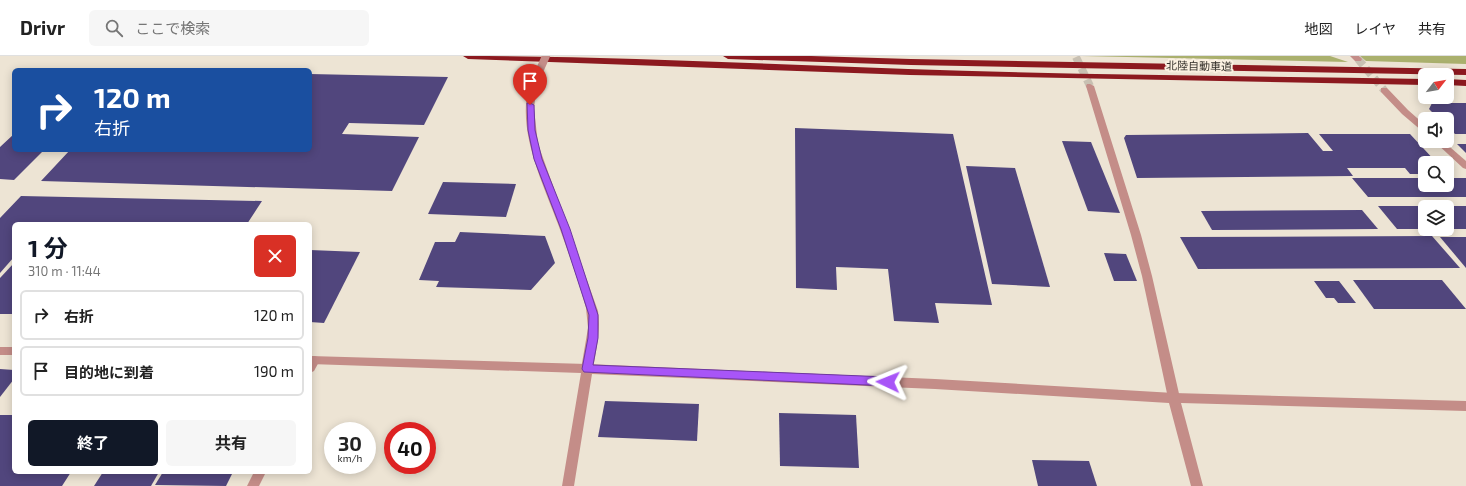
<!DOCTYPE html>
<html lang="ja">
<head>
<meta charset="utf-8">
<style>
  body { margin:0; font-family:"Exo 2","Noto Sans JP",sans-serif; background:#f6f6f6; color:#222; height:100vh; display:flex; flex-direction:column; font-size:15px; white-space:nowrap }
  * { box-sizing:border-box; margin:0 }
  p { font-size:13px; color:#767676 }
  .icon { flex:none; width:22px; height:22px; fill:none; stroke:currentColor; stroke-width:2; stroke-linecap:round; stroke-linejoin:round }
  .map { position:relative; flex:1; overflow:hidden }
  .sheet { position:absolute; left:12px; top:166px; width:300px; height:252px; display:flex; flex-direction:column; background:#fff; border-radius:6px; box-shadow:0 2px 10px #0003 }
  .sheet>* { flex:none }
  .top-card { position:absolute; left:12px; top:12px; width:300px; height:84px; border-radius:6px; box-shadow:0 2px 10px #0003; background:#1a4fa0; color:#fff; overflow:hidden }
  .needle { width:26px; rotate:59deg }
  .tools { position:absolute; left:1418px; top:12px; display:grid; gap:8px }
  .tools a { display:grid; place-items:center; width:36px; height:36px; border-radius:6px; background:#fff; box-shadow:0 2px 10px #0003; font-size:20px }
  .speed { position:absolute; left:324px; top:366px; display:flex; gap:8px; font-size:20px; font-weight:700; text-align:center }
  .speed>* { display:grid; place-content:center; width:52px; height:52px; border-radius:50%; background:#fff; box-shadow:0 2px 10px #0003; line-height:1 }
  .speed small { font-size:10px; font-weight:400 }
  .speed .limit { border:6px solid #d22; background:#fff; color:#111 }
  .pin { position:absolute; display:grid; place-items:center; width:34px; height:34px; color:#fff; margin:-41px -17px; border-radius:50% 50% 50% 0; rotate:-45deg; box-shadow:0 0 4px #0007 }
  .pin .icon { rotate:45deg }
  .me { position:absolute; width:44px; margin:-22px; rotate:272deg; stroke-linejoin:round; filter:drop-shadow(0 0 3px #0008) }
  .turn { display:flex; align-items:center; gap:14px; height:84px; padding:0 16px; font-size:18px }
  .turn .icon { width:52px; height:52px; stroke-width:2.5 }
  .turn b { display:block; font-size:28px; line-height:34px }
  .round { display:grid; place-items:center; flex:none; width:42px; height:42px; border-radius:6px; background:#f6f6f6 }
  .head { display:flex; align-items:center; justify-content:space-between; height:68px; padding:0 16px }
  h1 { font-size:24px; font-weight:700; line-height:30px; color:#111827 }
  .cta { display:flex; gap:8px; margin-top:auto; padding:8px 16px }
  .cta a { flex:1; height:46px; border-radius:6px; background:#111827; color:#fff; font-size:16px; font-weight:700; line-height:46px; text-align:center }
  .cta a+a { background:#f6f6f6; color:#222 }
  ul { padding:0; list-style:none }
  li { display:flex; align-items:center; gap:12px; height:50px; margin:0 8px 6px; padding:0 8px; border:2px solid #e0e0e0; border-radius:6px }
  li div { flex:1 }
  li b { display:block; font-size:15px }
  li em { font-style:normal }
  header { display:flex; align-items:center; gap:24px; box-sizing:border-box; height:56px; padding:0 20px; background:#fff; border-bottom:1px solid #e0e0e0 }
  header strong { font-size:19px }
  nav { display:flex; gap:22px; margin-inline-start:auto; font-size:14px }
  .search { width:280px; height:36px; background:#f6f6f6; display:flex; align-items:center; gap:10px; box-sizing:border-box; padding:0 14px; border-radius:6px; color:#767676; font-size:15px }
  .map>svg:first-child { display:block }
</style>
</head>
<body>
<header>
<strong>Drivr</strong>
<div class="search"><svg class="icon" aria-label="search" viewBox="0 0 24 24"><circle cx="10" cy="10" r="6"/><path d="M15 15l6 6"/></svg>ここで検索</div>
<nav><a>地図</a><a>レイヤ</a><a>共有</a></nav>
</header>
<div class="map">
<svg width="1466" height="430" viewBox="0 0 1466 430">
  <rect width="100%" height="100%" fill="#ede4d4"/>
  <g fill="#aab06d">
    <polygon points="1082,0 1330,0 1348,6"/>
    <polygon points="1360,0 1466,0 1466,8 1366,5"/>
  </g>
  <g fill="#51467d">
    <polygon points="310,18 448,21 424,69 349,67 342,78 419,81 392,135 41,125 70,94 310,94"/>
    <polygon points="1432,47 1466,47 1466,78 1455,78 1447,70 1447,63 1439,63 1429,53"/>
    <polygon points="795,72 953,78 992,249 935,247 939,267 894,265 888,213 836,211 837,234 796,232"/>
    <polygon points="1308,77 1323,95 1333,95 1319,78 1410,78 1437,107 1425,107 1425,118 1410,118 1405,112 1347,112 1353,120 1137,122 1124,82 1126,79"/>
    <polygon points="14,78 14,94 44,94 14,124 0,123 0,91"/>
    <polygon points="1062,85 1091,86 1120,157 1088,155"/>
    <polygon points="1457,88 1466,88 1466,97"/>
    <polygon points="966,110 1015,112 1050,231 992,228"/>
    <polygon points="1352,122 1425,122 1425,129 1447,129 1447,122 1466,122 1466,141 1368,141"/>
    <polygon points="443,126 516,128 506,161 428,158"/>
    <polygon points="21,140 262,145 247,168 14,168 14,201 0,217 0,162"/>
    <polygon points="1378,150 1425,150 1425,173 1397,173"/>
    <rect x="1447" y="150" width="19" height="23"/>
    <polygon points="1362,154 1378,173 1212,174 1201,155"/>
    <polygon points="460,176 545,180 555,207 531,234 436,231 439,225 419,224 435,186 455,186"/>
    <polygon points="1432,180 1460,212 1198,213 1180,181"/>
    <polygon points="1440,181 1466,181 1466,212"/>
    <polygon points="310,194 360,196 324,267 310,266"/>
    <polygon points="1104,197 1126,198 1137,225 1114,225"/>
    <polygon points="14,207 14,258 0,258 0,222"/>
    <polygon points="1353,224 1442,224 1466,253 1374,253"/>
    <polygon points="1314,225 1339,225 1356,247 1338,247 1334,242 1326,242"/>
    <polygon points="0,313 14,314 14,323 0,341"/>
    <polygon points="605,345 699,348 697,385 598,381"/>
    <polygon points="779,357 856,359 859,412 780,410"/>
    <polygon points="0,359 14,359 14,416 71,416 62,430 0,430"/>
    <polygon points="1032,404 1089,405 1097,430 1038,430"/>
    <polygon points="103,416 159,416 151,430 94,430"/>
    <polygon points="163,416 233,416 226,430 155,429"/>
  </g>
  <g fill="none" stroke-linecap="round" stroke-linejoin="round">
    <g stroke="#c8c0b2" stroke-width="8" stroke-dasharray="8 4.5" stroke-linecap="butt">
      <polyline points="1076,1 1090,30"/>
      <polyline points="1358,3 1384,34"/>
    </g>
    <g fill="#c48d88" fill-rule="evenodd">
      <polygon points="1350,0 1359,0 1362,3 1361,5 1355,5"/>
      <path d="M535,16H541L542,18L536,35L534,53L538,88L598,255C601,275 596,294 593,313L591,316L587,318L583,316L581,313L588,272L586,252C578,223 568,195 558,168C542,124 510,62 535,16Z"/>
      <polygon points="1087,28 1090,28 1094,30 1141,179 1152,220 1180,342 1178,345 1174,347 1170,345 1168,342 1142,220 1131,179 1086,30"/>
      <polygon points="1381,32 1387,32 1408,54 1425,69 1425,76 1422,75 1402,58 1381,36"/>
      <polygon points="1434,85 1443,85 1466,105 1466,113 1463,112"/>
      <polygon points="314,300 318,301 320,304 314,315 310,317 310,301"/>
      <polygon points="254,416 266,416 259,430 247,430"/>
    </g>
    <g fill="#c48d88" fill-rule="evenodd">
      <rect x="0" y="291" width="14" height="8"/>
      <polygon points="310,300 587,308 935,323 1174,337 1466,345 1466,355 1181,347 1203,430 1191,430 1169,347 935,333 592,318 574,430 562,430 581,317 310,308"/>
    </g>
    <g fill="#8c191f" fill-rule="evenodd">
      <path d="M463,0C612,0 760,8 908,13C1080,19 1253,20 1425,23V29L910,19L468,3Z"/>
      <polygon points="723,0 811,0 911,3 1466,13 1466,19 911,9 728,3"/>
      <polygon points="1447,23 1466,24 1466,30 1447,29"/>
    </g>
    <polyline stroke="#c48d88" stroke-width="8" points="538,18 546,0"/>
  </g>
  <polygon fill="#a855f7" stroke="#6d37a1" points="527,47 530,47 534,49 535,74 542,103 570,173 598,259 598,282 593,309 888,321 892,323 893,326 892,329 888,330 584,316 582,313 588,282 589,259 561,173 534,103 528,74"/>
  <g text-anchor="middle" stroke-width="4" stroke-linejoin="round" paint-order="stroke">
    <g font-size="11" fill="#35312b" stroke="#fbf1e1">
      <text transform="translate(1199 10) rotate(1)" y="4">北陸自動車道</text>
    </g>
  </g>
</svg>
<div class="tools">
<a><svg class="needle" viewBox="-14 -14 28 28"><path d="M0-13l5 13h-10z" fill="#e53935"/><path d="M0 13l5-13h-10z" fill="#767676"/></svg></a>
<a><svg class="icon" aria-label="sound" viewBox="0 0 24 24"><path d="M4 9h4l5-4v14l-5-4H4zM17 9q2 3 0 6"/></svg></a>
<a><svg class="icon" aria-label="search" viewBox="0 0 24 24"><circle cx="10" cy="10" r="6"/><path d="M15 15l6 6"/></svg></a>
<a><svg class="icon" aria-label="layers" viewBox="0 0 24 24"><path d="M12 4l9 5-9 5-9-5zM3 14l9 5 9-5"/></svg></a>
</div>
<div class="speed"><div>30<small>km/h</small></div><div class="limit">40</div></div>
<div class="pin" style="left:530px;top:49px;background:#d93025"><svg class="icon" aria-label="arrive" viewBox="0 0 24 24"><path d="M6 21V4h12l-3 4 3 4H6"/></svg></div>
<svg class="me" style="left:888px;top:326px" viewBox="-20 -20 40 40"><path d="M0-17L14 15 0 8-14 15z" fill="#a855f7" stroke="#fff" stroke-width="4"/></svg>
<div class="top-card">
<div class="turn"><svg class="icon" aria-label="right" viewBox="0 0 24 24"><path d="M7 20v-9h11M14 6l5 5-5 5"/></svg><div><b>120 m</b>右折</div></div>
</div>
<section class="sheet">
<div class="head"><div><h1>1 分</h1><p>310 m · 11:44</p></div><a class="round" style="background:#d93025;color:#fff"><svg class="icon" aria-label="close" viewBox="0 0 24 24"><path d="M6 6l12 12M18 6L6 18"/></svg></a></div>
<ul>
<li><svg class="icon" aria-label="right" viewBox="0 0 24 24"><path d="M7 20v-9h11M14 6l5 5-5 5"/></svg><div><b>右折</b></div><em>120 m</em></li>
<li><svg class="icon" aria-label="arrive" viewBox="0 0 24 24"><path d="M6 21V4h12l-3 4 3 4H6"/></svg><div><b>目的地に到着</b></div><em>190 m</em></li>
</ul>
<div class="cta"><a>終了</a><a>共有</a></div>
</section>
</div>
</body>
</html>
